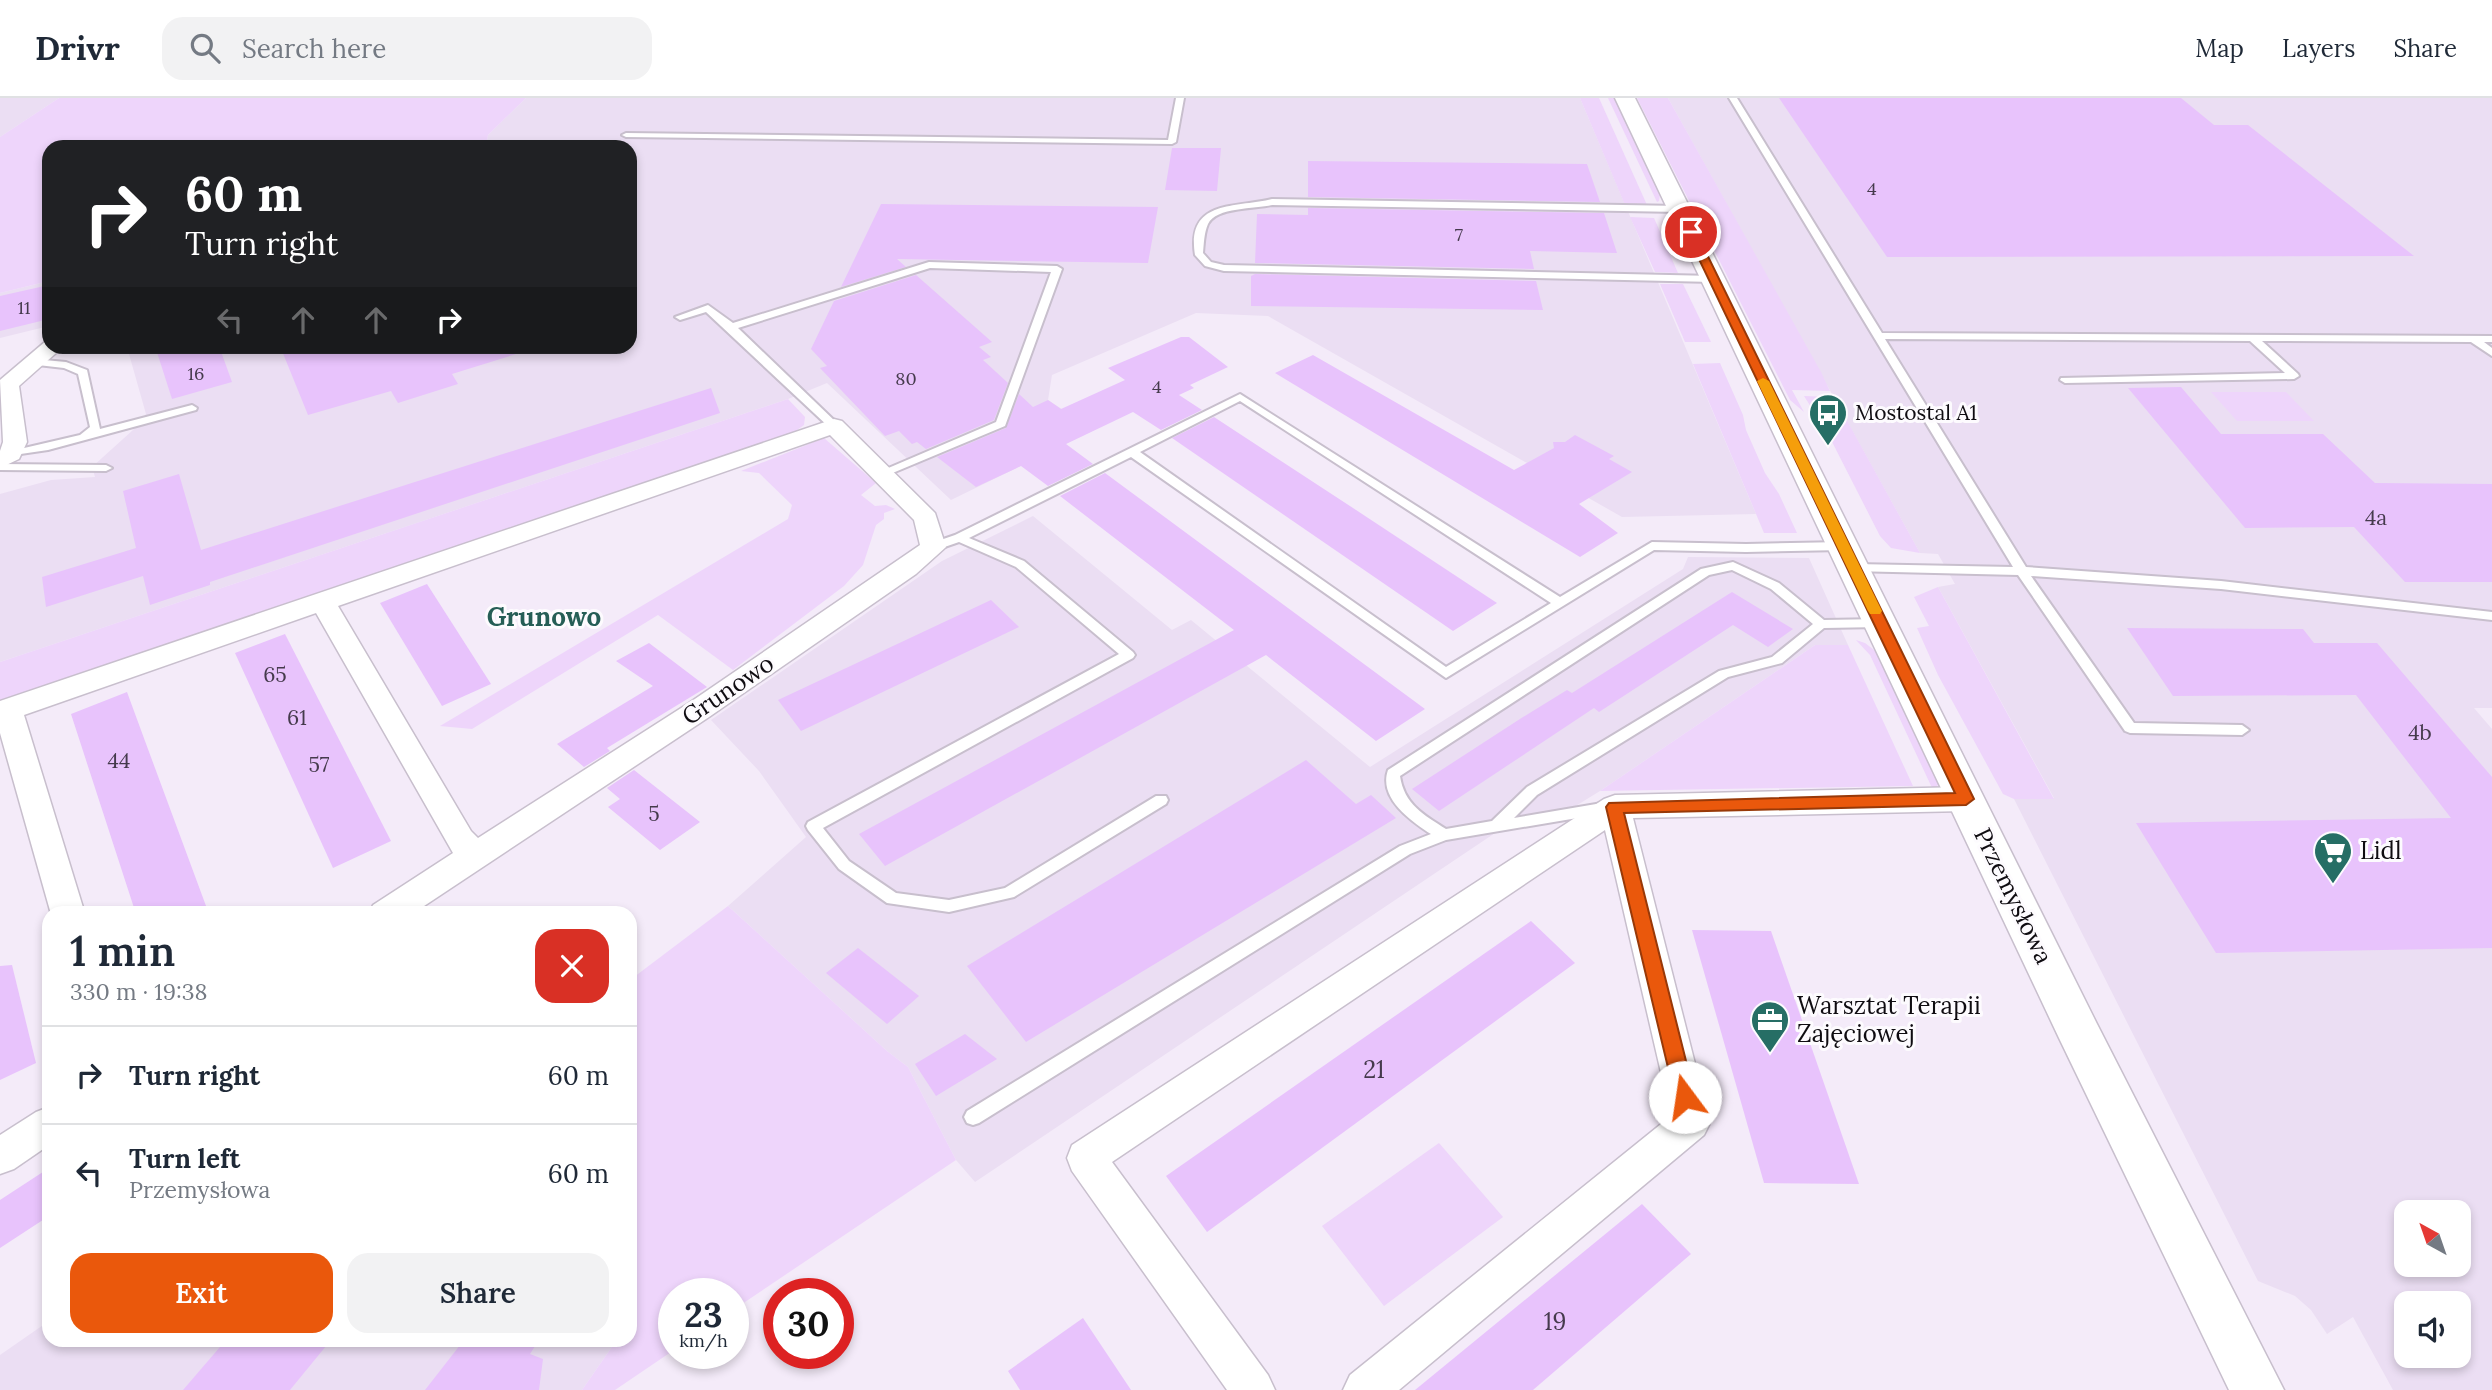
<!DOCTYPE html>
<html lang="en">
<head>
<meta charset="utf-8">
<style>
  body { margin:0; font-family:Lora,serif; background:#f2f2f3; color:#1f2937; height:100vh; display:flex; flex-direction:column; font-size:26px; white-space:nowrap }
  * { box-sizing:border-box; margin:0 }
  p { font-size:23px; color:#747a83 }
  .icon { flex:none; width:38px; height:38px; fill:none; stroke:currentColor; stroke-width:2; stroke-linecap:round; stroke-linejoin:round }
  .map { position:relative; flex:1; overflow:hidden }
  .drawer { position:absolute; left:42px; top:808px; width:595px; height:441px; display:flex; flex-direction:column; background:#fff; border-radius:21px; box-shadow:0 4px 10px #0003 }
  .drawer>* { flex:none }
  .top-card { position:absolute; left:42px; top:42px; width:595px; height:214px; border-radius:21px; box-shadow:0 4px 10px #0003; background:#202124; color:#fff; overflow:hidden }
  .needle { width:46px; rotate:320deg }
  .controls { position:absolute; left:2394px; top:1102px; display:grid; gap:14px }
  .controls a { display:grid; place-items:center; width:77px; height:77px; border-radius:14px; background:#fff; box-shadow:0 4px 10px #0003; font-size:35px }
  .speed { position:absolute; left:658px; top:1180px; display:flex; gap:14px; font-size:35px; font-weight:700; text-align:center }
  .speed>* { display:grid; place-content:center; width:91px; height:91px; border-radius:50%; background:#fff; box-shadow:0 4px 10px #0003; line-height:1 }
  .speed small { font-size:18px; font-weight:400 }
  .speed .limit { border:10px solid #d22; background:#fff; color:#111 }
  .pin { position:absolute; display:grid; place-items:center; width:60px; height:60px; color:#fff; margin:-30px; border:4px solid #fff; border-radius:50%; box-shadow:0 2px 7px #0007 }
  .me { position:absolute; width:77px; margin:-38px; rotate:346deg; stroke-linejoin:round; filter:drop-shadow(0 0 5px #0008) }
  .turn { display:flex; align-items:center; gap:24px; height:147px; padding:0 28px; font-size:32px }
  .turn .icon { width:91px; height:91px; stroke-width:2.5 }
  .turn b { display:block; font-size:49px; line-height:60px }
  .lanes { display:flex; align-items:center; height:66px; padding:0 28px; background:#0003; justify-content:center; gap:35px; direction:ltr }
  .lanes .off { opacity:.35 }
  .round { display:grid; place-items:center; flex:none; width:74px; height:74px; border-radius:21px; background:#f2f2f3 }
  .head { display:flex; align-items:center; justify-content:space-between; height:119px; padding:0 28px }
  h1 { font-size:42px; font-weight:600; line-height:52px }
  .primary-button { display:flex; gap:14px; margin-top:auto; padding:14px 28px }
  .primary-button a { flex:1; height:80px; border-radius:21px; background:#ea580c; color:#fff; font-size:28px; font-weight:600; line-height:80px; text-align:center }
  .primary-button a+a { background:#f2f2f3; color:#1f2937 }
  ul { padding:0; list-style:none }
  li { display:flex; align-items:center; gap:21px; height:98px; padding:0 28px; border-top:2px solid #e0e1e3 }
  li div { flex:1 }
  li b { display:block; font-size:26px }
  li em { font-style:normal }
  header { display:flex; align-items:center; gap:42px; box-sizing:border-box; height:98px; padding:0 35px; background:#fff; border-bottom:2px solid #e0e1e3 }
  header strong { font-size:33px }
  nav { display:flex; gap:38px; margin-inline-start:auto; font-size:24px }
  .search { width:490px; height:63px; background:#f2f2f3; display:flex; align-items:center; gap:18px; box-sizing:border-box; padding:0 24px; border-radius:21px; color:#747a83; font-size:26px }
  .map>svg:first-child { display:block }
</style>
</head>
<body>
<header>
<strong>Drivr</strong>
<div class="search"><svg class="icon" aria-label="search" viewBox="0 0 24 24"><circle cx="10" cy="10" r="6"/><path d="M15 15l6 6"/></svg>Search here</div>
<nav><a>Map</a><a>Layers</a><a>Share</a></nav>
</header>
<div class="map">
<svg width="2492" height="1292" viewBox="0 0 2492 1292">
  <rect width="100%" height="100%" fill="#f4ebf9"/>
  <g fill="#ebdef3" fill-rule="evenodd">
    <polygon points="0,0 59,0 0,39"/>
    <polygon points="526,0 1580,0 1756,416 1622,419 1268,218 1196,215 1052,277 1048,302 1094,332 951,402 827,285 788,301 0,564 0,396 51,382 95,379 92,369 133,332 146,316 127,249 630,248 630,49 486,49 488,37"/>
    <path d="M1668,0H2492V610H2474L2492,631V1292H2393L2353,1219L2327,1236L2311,1212L2295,1198L2258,1183L2014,701L2054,700L1938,489L1955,486L1938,456L1920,455ZM2406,1115H2459V1167H2406ZM2406,1206H2459V1258H2406Z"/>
    <polygon points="49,183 49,228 0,240 0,195"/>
    <polygon points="1033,418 1172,532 1191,522 1370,669 1683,471 1688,459 1809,460 1848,547 1815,547 1600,693 1548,725 1498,733 975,1084 956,1062 908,969 887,953 728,808 806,739 759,673 711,622 942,463"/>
    <polygon points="49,1223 49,1242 616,1243 582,1292 0,1292 0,1257"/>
  </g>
  <g fill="#eed5fb">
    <polygon points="59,0 526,0 488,37 486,49 49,49 49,183 0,195 0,39"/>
    <polygon points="1580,0 1599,0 1647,107 1625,107"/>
    <polygon points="1608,0 1614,0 1660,97 1659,103 1657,104"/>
    <polygon points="1637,0 1668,0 1821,274 1830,293 1792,292 1804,314 1790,302"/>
    <polygon points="1630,119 1654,120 1678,175 1655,174"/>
    <polygon points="1660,186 1683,186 1711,244 1685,244"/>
    <polygon points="1720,265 1743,317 1746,332 1765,375 1779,396 1797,435 1764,435 1693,266"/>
    <polygon points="2211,294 2286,294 2314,323 2237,323"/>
    <polygon points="1804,298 1834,299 1920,455 1891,450 1880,438 1827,334"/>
    <polygon points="788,301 805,319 804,327 793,335 0,604 0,564"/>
    <polygon points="824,340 876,385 861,397 875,408 886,407 895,411 884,415 884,421 876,427 863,467 844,488 733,572 658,517 472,631 440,628 788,421 792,407 759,375 741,373"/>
    <polygon points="1938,489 2054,701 2014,701 2003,696 1938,577 1917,530 1929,528 1914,499"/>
    <polygon points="1856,542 1865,545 1878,555 1941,684 1933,692 1870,557"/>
    <polygon points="1815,547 1848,547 1913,688 1600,693"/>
    <polygon points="728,808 887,953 908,969 956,1062 733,1212 733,1195 674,1195 674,1252 615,1292 582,1292 616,1243 630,1242 630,882"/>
    <polygon points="1439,1045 1503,1119 1384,1208 1322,1128"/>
  </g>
  <g fill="#e8c3fc">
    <polygon points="1779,0 2181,0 2214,27 2248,27 2414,158 1887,159"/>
    <polygon points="1172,50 1221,50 1217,93 1165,92"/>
    <polygon points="1308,63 1587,66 1600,104 1308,99"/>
    <polygon points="881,106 1158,109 1148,165 897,161 906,169 841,189"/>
    <polygon points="1308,110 1604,115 1617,155 1530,153 1534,171 1255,165 1257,116 1308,117"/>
    <polygon points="1255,176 1536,183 1543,212 1251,208 1251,178"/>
    <polygon points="916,177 992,244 979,249 991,259 983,262 1008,285 994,322 926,351 917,344 912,346 899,333 885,338 820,270 827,268 811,251 834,203"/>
    <polygon points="49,187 49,221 0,233 0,198"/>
    <polygon points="1181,239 1189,239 1228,269 1190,287 1194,290 1179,297 1202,312 1161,332 1133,314 1066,346 1093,366 1048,388 1021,368 976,389 937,359 1006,330 1019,296 1033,309 1048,302 1061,311 1125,282 1108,270"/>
    <polygon points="155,248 219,248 232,284 172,301"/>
    <polygon points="280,248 515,248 516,256 452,276 458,286 398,305 391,293 308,317"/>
    <polygon points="1313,257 1514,372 1554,350 1553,344 1565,344 1575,337 1614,358 1609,361 1632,374 1579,406 1618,435 1580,459 1275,275"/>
    <polygon points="2181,289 2221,336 2323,336 2375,385 2492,386 2492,484 2405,484 2354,429 2245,430 2128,290"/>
    <polygon points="711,290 720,315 210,484 210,487 150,507 143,478 46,509 42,479 136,450 123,393 179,376 201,452"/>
    <polygon points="1214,319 1353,410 1497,505 1453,533 1172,340"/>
    <polygon points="1105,375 1425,611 1376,643 1266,557 885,768 859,736 1234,532 1060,398"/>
    <polygon points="427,486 491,586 442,608 380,505"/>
    <polygon points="1732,494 1793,531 1768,549 1733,527 1599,614 1594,610 1439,713 1412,691 1523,619 1567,592 1572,595"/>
    <polygon points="991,502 1019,529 801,633 778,602"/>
    <polygon points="2127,530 2303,531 2314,545 2377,545 2492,679 2492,850 2216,855 2136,725 2451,720 2356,597 2173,598"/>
    <polygon points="285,536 391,743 333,770 235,555"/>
    <polygon points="649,545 707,589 607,650 610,653 584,669 557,646 653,588 616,563"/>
    <polygon points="127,594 145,643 209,816 136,816 71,616"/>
    <polygon points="1306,662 1356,706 1371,697 1396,720 1026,944 967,868"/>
    <polygon points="634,672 700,724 660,752 608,709 620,701 607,690"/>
    <polygon points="1531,823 1575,865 1207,1134 1166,1078"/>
    <polygon points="1692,832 1771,833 1859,1086 1764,1085"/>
    <polygon points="858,850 919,898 887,926 826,875"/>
    <polygon points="12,867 36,965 0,982 0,868"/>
    <polygon points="965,936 997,961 936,998 915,966"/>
    <polygon points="49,1070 49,1118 0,1150 0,1102"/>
    <polygon points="1642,1106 1691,1156 1533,1292 1415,1292"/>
    <polygon points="1083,1220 1131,1292 1020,1292 1008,1273"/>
    <polygon points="226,1242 331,1242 290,1292 183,1292"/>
    <polygon points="464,1242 539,1242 530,1256 543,1261 539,1292 425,1292"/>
  </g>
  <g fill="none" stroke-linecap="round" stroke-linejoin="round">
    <defs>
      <g id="service">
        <polygon points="1176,0 1184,0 1176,44 1172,46 626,39 622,37 626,35 1168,42"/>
        <polygon points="1729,0 1737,0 1882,235 2492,238 2492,244 2484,244 2492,250 2492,258 2471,244 2262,243 2298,276 2299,278 2294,281 2065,285 2060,282 2061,280 2285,275 2250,243 1885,241 2026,469 2221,483 2492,514 2492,522 2221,491 2031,478 2134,625 2242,627 2249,632 2242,637 2130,635 2125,633 2018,477 1851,473 1849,470 1855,466 2013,469"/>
        <path d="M1272,101L1680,108L1684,111L1680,114L1272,107C1255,111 1216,109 1208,126C1204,135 1204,145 1203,155L1211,164L1224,167L1714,178L1719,181L1714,184L1224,173L1205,168L1195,157C1186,101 1236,110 1272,101Z"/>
        <polygon points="929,164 1057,168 1062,171 1005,328 883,379 877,376 879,374 996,324 1051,174 930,170 738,230 838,326 839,328 834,331 830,330 706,214 680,222 675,219 708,207 733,225"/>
        <polygon points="33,261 66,264 87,272 100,331 192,307 197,310 196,312 48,352 7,358 7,354 80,337 90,329 78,276 64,270 29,266 28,264"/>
        <path d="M1240,296L1560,499L1652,444L1746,446L1843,444L1849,448L1843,452L1746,454L1654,452L1446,580L1131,359L969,440L1024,463L1133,554L1135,557L1133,560L823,730L849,763L896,795L949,802L1005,790L1156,698H1166L1168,702L1166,706L1014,799L949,814L887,805L839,771L808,732L806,728L808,724L1119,556L1016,469L959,444L933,453L929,452L927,449L929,446L955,437ZM1240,303L1551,505L1446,569L1140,354Z"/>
        <polygon points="0,366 106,367 112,370 106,373 0,372"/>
        <path d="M1733,464L1779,485L1824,522L1881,521L1887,525L1881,529L1824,530L1782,565L1728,579L1537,697L1514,720L1602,705L1607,707L1609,711L1607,715L1446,742L1410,756L979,1025L973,1027L967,1025L964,1019L967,1013L1400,748L1431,736C1411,723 1378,700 1388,672L1701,471ZM1732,472L1771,491L1813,526L1772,559L1719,573L1527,689L1492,723L1446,731C1424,717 1404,706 1400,678L1709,477Z"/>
      </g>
      <g id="minor">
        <polygon points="46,243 49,243 49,248 64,248 19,288 27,344 19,361 0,370 0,353 3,344 0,282"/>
        <path d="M834,321L842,323L935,415L946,449L916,476L709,619L412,816H369L373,807L453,755L316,515L24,617L85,816H51L0,635V603ZM830,337L914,422L920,447L689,605L478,740L471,733L338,508Z"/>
        <polygon points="1966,689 1977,693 1981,701 1977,709 1966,713 1633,720 1710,1025 1704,1037 1399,1292 1343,1292 1350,1277 1671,1018 1605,732 1112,1064 1268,1277 1275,1292 1227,1292 1072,1073 1067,1060 1072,1047 1604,701 1615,697"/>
        <polygon points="49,1009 49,1047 14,1071 0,1076 0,1037 36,1014"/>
      </g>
      <polygon id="tertiary" points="1615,0 1635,0 2097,926 2284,1292 2229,1292 2059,940"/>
    </defs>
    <use href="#service" stroke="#c8bfcd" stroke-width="4"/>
    <use href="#minor" stroke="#c8bfcd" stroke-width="3"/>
    <use href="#tertiary" stroke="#c8bfcd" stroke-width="3"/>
    <use href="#service" fill="#fff" fill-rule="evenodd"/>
    <use href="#minor" fill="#fff" fill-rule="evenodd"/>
    <use href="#tertiary" fill="#fff" fill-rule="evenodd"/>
  </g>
  <polygon fill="#ea580c" stroke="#983908" stroke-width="2" points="1688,132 1696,134 1974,701 1966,707 1624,715 1695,999 1692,1005 1685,1008 1678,1005 1675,999 1606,709 1609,705 1955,695 1686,134"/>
  <polygon fill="#f59e0b" points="1763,280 1769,283 1882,513 1880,516 1870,516 1868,513 1757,283"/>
  <defs>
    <symbol id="bus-pin" viewBox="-11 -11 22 30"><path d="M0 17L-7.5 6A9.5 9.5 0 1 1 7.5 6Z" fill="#266e65" stroke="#fdfbfe"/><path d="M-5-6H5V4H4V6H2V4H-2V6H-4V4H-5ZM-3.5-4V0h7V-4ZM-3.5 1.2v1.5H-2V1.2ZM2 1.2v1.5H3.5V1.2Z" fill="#fff"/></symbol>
    <symbol id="supermarket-pin" viewBox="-11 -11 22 30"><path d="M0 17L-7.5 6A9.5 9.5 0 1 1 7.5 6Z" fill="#266e65" stroke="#fdfbfe"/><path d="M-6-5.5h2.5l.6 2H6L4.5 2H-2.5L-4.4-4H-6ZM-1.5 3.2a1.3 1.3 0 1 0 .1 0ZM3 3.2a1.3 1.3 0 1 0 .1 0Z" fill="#fff"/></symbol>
    <symbol id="office-pin" viewBox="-11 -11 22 30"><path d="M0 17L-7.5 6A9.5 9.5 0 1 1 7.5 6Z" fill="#266e65" stroke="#fdfbfe"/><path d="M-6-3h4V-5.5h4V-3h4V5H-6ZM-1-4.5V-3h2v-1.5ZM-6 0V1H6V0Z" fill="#fff"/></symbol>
  </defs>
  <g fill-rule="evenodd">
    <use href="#bus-pin" x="1806" y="293" width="44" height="60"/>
    <use href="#supermarket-pin" x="2311" y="731" width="44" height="60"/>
    <use href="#office-pin" x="1748" y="900" width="44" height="60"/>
  </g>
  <g text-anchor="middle" stroke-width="6" stroke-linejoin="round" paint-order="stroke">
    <g font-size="18" fill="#453a4c">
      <text x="1872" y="97">4</text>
      <text x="1459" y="143">7</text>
      <text x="24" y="216">11</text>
      <text x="196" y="282">16</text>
      <text x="906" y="287">80</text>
      <text x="1157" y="295">4</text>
    </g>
    <g font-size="21" fill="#0f0c11" stroke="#fdfbfe" text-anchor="start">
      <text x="1855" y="322">Mostostal A1</text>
    </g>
    <g font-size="21" fill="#453a4c">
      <text x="2376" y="427">4a</text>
      <text x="275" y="584">65</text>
      <text x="297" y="627">61</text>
      <text x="2420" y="642">4b</text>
      <text x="119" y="670">44</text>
      <text x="319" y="674">57</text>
      <text x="654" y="723">5</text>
    </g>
    <g font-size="24" fill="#0f0c11" stroke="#fdfbfe">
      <text transform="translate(728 592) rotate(-34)" y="8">Grunowo</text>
      <text transform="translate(2013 798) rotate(64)" y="8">Przemysłowa</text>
    </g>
    <g font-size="24" fill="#0f0c11" stroke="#fdfbfe" text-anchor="start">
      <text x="2360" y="761">Lidl</text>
      <text x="1797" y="916">Warsztat Terapii<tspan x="1797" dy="28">Zajęciowej</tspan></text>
    </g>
    <g font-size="24" fill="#453a4c">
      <text x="1374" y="980">21</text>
      <text x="1555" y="1232">19</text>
    </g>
    <g font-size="26" font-weight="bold" fill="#265e56" stroke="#fdfbfe">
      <text x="544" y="528">Grunowo</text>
    </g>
  </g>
</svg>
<div class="controls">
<a><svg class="needle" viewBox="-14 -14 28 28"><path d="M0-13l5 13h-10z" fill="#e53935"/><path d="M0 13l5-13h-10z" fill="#747a83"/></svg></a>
<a><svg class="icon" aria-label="sound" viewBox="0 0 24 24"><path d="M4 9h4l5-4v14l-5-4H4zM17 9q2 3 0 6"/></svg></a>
</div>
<div class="speed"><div>23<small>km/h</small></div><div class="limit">30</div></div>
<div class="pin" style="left:1691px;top:134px;background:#d93025"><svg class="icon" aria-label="arrive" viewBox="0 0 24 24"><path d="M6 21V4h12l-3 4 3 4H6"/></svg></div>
<svg class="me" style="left:1685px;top:999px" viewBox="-20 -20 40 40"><circle r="19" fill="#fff"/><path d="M0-13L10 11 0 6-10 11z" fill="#ea580c"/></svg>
<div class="top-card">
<div class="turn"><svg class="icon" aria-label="right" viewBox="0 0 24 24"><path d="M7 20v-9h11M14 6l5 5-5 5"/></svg><div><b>60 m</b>Turn right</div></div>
<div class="lanes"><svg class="icon off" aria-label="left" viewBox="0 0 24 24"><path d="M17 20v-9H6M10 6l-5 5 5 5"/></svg><svg class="icon off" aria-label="ahead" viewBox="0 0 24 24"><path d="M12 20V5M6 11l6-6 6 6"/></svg><svg class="icon off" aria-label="ahead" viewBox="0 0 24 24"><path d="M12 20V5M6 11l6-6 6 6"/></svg><svg class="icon" aria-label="right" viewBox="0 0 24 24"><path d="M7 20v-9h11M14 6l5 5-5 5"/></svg></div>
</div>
<section class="drawer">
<div class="head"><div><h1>1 min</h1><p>330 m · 19:38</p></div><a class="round" style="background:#d93025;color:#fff"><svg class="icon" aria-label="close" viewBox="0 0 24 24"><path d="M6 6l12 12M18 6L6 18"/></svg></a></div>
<ul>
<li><svg class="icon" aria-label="right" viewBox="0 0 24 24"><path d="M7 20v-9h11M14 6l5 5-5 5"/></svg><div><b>Turn right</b></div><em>60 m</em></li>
<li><svg class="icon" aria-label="left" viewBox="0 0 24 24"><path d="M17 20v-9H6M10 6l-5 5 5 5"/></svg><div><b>Turn left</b><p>Przemysłowa</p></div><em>60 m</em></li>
</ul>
<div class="primary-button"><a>Exit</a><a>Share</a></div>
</section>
</div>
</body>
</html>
